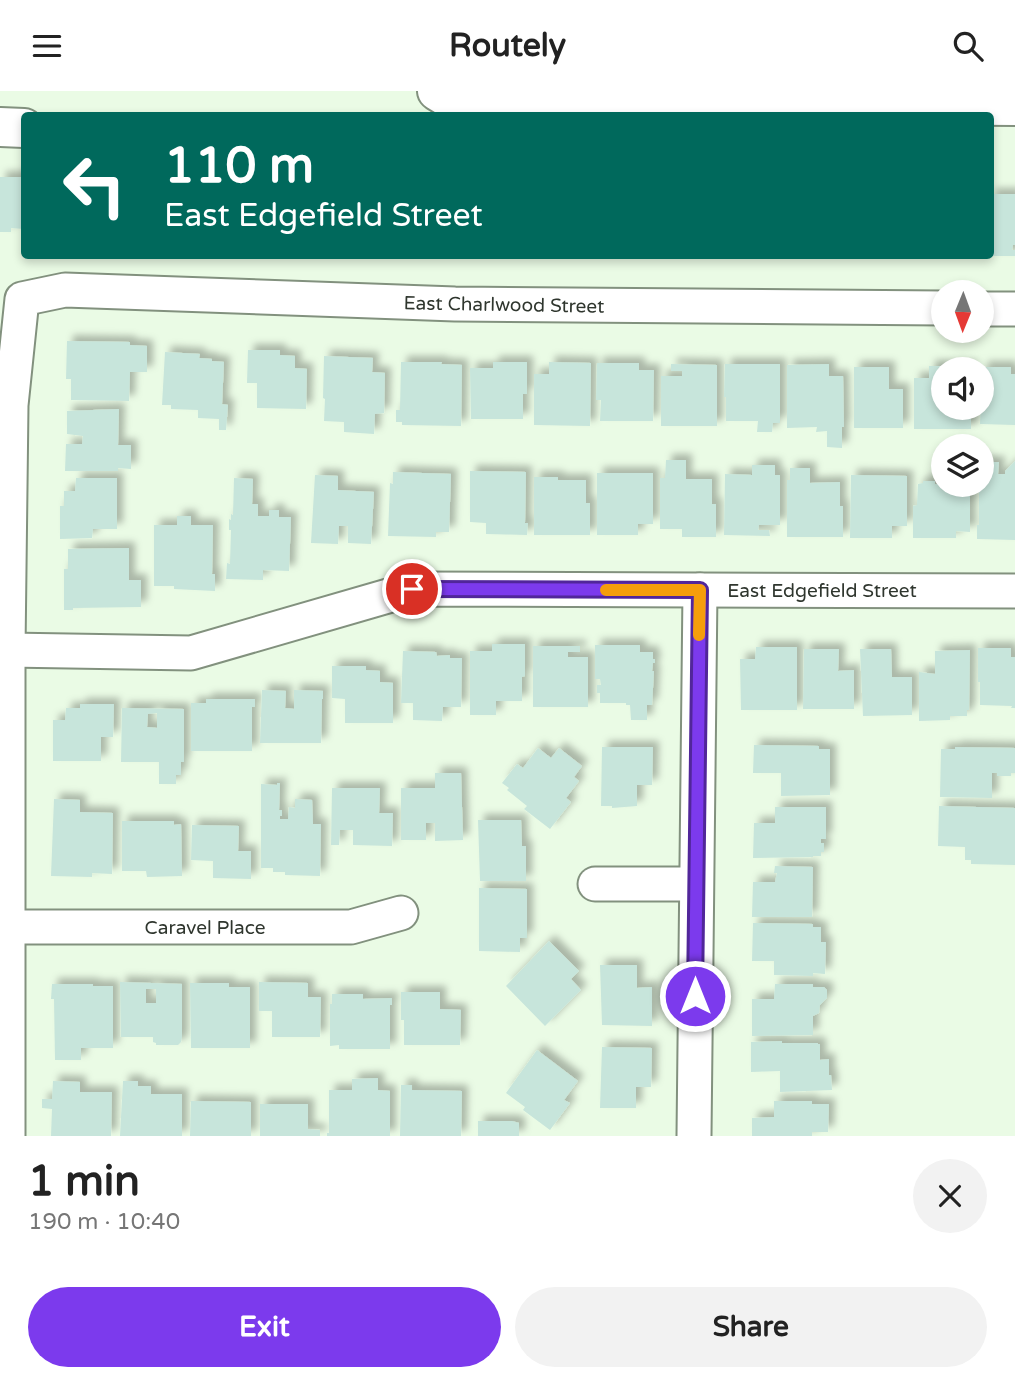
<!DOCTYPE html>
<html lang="en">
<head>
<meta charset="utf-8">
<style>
  body { margin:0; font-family:"Varela Round",sans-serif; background:#f2f2f2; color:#222; height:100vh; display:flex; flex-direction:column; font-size:26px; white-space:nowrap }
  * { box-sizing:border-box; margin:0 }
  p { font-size:23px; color:#767676 }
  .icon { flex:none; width:38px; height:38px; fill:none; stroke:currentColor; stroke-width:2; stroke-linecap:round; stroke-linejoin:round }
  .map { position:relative; height:1045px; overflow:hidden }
  .side { display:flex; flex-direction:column; background:#fff; flex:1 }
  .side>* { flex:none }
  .banner { position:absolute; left:21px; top:21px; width:973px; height:147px; border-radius:7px; box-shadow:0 4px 10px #0003; background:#00695c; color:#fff; overflow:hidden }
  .needle { width:46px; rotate:181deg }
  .buttons { position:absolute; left:931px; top:189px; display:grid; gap:14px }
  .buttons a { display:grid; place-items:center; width:63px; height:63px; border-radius:50%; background:#fff; box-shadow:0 4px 10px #0003; font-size:35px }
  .pin { position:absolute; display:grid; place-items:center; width:60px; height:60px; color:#fff; margin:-30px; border:4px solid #fff; border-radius:50%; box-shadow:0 2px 7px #0007 }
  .me { position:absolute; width:77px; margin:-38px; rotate:0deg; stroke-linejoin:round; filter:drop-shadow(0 0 5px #0008) }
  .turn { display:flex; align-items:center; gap:24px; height:147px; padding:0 28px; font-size:32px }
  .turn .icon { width:91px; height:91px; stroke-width:2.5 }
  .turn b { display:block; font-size:49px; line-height:60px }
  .round { display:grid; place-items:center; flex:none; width:74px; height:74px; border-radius:37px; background:#f2f2f2 }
  .headline { display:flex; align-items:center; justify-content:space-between; height:119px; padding:0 28px }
  h1 { font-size:42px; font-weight:700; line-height:52px }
  .primary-button { display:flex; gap:14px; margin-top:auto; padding:14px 28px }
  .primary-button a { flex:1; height:80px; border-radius:42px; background:#7c3aed; color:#fff; font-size:28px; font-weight:700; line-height:80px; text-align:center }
  .primary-button a+a { background:#f2f2f2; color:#222 }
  header { display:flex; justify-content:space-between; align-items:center; height:91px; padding:0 28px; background:#fff; font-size:32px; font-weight:700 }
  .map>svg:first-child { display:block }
</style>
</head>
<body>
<header><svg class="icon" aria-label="menu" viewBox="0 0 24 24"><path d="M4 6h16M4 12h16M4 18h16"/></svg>Routely<svg class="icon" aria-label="search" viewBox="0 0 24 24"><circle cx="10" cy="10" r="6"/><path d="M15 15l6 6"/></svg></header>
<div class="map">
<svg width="1015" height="1045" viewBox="0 0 1015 1045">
  <defs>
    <filter id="shadow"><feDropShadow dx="6" dy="-6" stdDeviation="3.5" flood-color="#0004"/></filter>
  </defs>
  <rect width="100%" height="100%" fill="#eafbe5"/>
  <g fill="#c7e5db" fill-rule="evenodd" filter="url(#shadow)">
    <polygon points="21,77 24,77 24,138 11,137 11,141 0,141 0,86 21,86"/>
    <polygon points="990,103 1015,103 1015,154 1013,154 1012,159 1015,159 1015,165 990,165"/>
    <polygon points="67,250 130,251 130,254 147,255 147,281 130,281 129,310 71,309 71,288 66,288"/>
    <polygon points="248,259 280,259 280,264 295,265 295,277 307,278 306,318 257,317 257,292 247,292"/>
    <polygon points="165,261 200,263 199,267 212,268 212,270 224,271 222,313 228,314 226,339 219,339 219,328 198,327 198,319 171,318 171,314 162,314"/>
    <polygon points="324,265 373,267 372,281 385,282 384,322 375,323 374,343 344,341 344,331 324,330 325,308 323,307"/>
    <polygon points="401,271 442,271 441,273 462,274 461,335 402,334 402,331 396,331 396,319 400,319"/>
    <polygon points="493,271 527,271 527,303 523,303 523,328 471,328 470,277 493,277"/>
    <polygon points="549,271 591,272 590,335 534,334 534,283 549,283"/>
    <polygon points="597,272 639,272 639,279 654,279 653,330 600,330 601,309 596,309"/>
    <polygon points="671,273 717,274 717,335 661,335 661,285 682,285 682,280 671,280"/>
    <polygon points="725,273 780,273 780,332 773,332 772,341 757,341 758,330 726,330 726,306 724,306"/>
    <polygon points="829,273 829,285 843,285 844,336 842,336 842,357 827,356 827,340 816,341 817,336 787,337 787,274"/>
    <polygon points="929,275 972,275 972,278 943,278 943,317 971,317 971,338 914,338 914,287 929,287"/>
    <polygon points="854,276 889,276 889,298 903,298 903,337 854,337"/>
    <polygon points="982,276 1011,276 1011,283 1015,283 1015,334 980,333"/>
    <polygon points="119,318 118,354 131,354 131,378 118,377 118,380 65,380 66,353 82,353 83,345 67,343 67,320"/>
    <polygon points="666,369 686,369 686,388 712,388 712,413 716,413 716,446 682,446 682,438 660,438 660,387 665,387"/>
    <polygon points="1015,370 1015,449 977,448 977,434 979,434 979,394 982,394 982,371 999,371 998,383 1005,383 1005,380"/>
    <polygon points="752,374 775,374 775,384 780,384 780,434 759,434 758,439 769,439 770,445 724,444 725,383 752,384"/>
    <polygon points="790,377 810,377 810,392 840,391 840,415 843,415 843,446 787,446 787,389 790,389"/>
    <polygon points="470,380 526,381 525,432 528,432 527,444 486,443 486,432 470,431"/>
    <polygon points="393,381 451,383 449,441 436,441 436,446 388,445 390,392 393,393"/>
    <polygon points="597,382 653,382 653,433 638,433 638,444 597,444"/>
    <polygon points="315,384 338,385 338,399 374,401 371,453 348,452 348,435 339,435 338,453 311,452"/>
    <polygon points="851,384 907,385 907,435 892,435 892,447 850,447"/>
    <polygon points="534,386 558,386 558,389 586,389 586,412 590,412 590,444 534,444"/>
    <polygon points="76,387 117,387 117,438 93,438 92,447 60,448 60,415 64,415 64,400 75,400"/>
    <polygon points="234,387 253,388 252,413 258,413 258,425 269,425 269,419 279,419 279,426 291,426 289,480 263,479 263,489 226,488 227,472 230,473 231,439 229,439 229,428 231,429 231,423 233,424"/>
    <polygon points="923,390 935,390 935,393 943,394 970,394 970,441 956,440 956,447 913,447 913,415 917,414 918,393 923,392"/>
    <polygon points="177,425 191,425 191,434 213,434 212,483 215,483 215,500 174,498 174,495 154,495 154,434 177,434"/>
    <polygon points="129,457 129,489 141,489 141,516 73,517 73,519 64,519 64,478 68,478 68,458"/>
    <polygon points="492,553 525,553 525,585 522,586 522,610 496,610 496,624 470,624 470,560 492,560"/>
    <polygon points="595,554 640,554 640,561 653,561 653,568 655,568 655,572 653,572 652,580 654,580 652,614 647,614 647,629 631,629 630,614 626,614 626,612 600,612 600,602 597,602 597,594 601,594 600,588 595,588"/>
    <polygon points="533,555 580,555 580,561 568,561 568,566 588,566 588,616 533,616"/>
    <polygon points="756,556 797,556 797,619 741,619 740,568 755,568"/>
    <polygon points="978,557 1011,557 1011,566 1015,566 1015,617 1011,617 1012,615 980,614 980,591 978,591"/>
    <polygon points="804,558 839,558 838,580 854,579 854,618 803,618"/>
    <polygon points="860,558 891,558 892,586 912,586 912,624 863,625"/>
    <polygon points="970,559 969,619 967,619 967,625 950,625 950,629 919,630 919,581 935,583 935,560"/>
    <polygon points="403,560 436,561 437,565 450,564 450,567 462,567 461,616 443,616 442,630 413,629 413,612 401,612"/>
    <polygon points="332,575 366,575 366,579 380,580 380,591 393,592 393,632 345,632 345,608 332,607"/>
    <polygon points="262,599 286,600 285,617 294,618 294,599 323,600 323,608 322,608 321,652 260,652"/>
    <polygon points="206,608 255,608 255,616 252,616 252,660 191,660 191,612 206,612"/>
    <polygon points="80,613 114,613 113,646 101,646 101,670 53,670 53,629 65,629 66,617 80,617"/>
    <path d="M122,617L184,618V671H181V684H176V693H159V671H121ZM157,622V637L147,636L148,623Z"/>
    <polygon points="754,654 819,655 819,658 830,658 830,704 781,705 781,682 753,682"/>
    <polygon points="602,656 653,656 652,694 637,694 637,715 612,717 612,715 601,715"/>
    <polygon points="955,656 1015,657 1015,682 1011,682 1011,685 997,685 997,682 992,682 992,707 940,706 941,658 955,658"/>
    <polygon points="538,657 551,667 559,657 582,675 574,686 579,690 566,707 571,711 550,738 524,718 527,715 507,699 509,697 502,692 517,673 523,677"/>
    <polygon points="435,682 461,682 463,749 435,750 435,732 426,732 426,749 401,749 401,697 435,697"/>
    <polygon points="277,692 280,692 279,719 282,719 282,725 280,725 280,728 288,728 289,716 295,717 295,708 312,709 313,733 321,733 320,785 285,784 285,781 273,781 273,777 261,777 261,693 277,694"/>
    <polygon points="332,697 380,697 379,722 393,722 392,755 353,754 353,739 340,739 339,754 331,754"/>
    <polygon points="54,708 80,709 80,721 113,722 112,783 92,782 92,786 51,785"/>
    <polygon points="939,715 1015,717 1015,774 971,773 971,769 965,769 965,756 938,755"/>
    <polygon points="775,716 826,716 826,748 821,748 821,752 824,752 824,761 821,761 821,765 813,765 813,766 753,767 754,732 775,732"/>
    <polygon points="478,729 521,729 522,755 526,755 526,790 480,790"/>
    <polygon points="122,730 174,730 174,734 181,733 182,785 147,786 146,780 122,780"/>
    <polygon points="192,734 239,735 238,760 251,760 251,788 213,787 213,770 191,769"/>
    <polygon points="775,775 813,776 812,826 752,826 753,791 775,791 777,782 774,782"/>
    <polygon points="479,797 527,798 527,847 520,847 520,861 479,860"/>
    <polygon points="753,832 813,833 813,836 821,836 821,851 826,851 825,883 813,882 813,885 774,884 774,870 752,870"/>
    <polygon points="549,850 579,880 571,888 581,899 545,935 506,895"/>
    <polygon points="600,874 637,874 637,897 652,896 652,935 602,934"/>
    <path d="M120,891L182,893V946L181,951L178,954H156V952L153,951V946H121ZM146,898H156V912H146Z"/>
    <polygon points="259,891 308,892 308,906 321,906 320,946 272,946 272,920 259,920"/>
    <polygon points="190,892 229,892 229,896 250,896 250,957 191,957"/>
    <polygon points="52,893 93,893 93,895 113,895 113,957 81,957 81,969 55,969 54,908 51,908"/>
    <polygon points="775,893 813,893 813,896 824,896 827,899 827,907 820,914 819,922 813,925 813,944 752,945 752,908 774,908"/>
    <polygon points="401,901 440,901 440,918 461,919 460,954 404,954 404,929 401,929"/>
    <polygon points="332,903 363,903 363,908 392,907 392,914 390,914 390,958 339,958 339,954 330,955 330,913 332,913"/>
    <polygon points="782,950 782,952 818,952 818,953 820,953 820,969 829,968 829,984 831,984 832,999 780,1001 780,980 751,981 751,951"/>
    <polygon points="602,956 652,957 651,996 636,996 636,1017 600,1017"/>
    <polygon points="537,959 578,990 564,1009 570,1012 550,1039 523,1019 525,1016 506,1002"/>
    <polygon points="378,987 378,999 390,1000 390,1045 327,1045 327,1042 329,1042 329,999 352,999 352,988"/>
    <polygon points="53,990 80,991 80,1001 112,1001 111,1045 51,1045 52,1018 42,1017 42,1008 52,1008"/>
    <polygon points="123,990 138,990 138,995 151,995 151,1003 182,1003 182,1045 120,1045"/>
    <polygon points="401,994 412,994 412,999 462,1000 461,1045 400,1045"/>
    <polygon points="191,1010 251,1011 251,1045 190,1045"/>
    <polygon points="774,1010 812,1010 812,1013 829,1013 828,1041 812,1041 812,1045 752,1045 752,1027 774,1026"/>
    <polygon points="260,1013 308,1013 308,1038 320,1039 320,1045 260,1045"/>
    <polygon points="478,1030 512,1030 519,1032 519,1045 478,1045"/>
  </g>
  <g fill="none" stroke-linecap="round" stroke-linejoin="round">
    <defs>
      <g id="minor">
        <polyline points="982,218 1015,218"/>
        <polyline points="8,559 191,562 412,498 1015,500"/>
        <polyline points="595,793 696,793"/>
        <polyline points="8,836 351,836 401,822"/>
        <polyline points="8,1045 8,559 11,314 22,208 65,199 455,213 943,217"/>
        <polyline points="694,1045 700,499"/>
      </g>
      <g id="major">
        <polyline points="437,0 455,11 1015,15"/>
        <polyline points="0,36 24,37"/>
      </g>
    </defs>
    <use href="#minor" stroke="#82917e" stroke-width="37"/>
    <use href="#major" stroke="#82917e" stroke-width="42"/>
    <use href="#minor" stroke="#fff" stroke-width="33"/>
    <use href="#major" stroke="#fff" stroke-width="38"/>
  </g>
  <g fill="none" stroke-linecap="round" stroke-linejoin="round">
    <defs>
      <polyline id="route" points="412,498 700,499 695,905"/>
    </defs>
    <use href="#route" stroke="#51269a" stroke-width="18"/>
    <use href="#route" stroke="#7c3aed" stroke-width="12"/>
    <polyline stroke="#f59e0b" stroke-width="12" points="606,499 700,499 699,544"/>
  </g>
  <g text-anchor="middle" stroke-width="6" stroke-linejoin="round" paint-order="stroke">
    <g font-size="19" fill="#2f362e" stroke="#fff">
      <text transform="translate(504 213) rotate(1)" y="7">East Charlwood Street</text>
      <text x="822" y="506">East Edgefield Street</text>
      <text x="205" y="843">Caravel Place</text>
    </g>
  </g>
</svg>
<div class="buttons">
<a><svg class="needle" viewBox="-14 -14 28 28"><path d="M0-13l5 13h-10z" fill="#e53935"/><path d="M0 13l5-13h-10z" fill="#767676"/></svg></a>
<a><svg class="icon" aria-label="sound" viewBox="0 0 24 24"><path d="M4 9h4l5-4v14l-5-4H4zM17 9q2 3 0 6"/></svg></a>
<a><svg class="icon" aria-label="layers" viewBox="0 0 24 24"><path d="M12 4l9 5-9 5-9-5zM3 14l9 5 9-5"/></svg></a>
</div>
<div class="pin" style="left:412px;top:498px;background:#d93025"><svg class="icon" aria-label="arrive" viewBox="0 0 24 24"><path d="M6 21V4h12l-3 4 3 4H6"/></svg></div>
<svg class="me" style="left:695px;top:905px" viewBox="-20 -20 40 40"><circle r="17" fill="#7c3aed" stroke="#fff" stroke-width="3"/><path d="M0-11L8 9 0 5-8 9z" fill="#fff"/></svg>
<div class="banner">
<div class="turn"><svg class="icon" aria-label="left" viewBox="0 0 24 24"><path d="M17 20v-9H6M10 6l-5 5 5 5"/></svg><div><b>110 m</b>East Edgefield Street</div></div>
</div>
</div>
<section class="side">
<div class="headline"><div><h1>1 min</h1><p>190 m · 10:40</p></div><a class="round"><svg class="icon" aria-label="close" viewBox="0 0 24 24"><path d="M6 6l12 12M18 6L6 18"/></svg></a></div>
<div class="primary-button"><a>Exit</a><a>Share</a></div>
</section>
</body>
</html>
